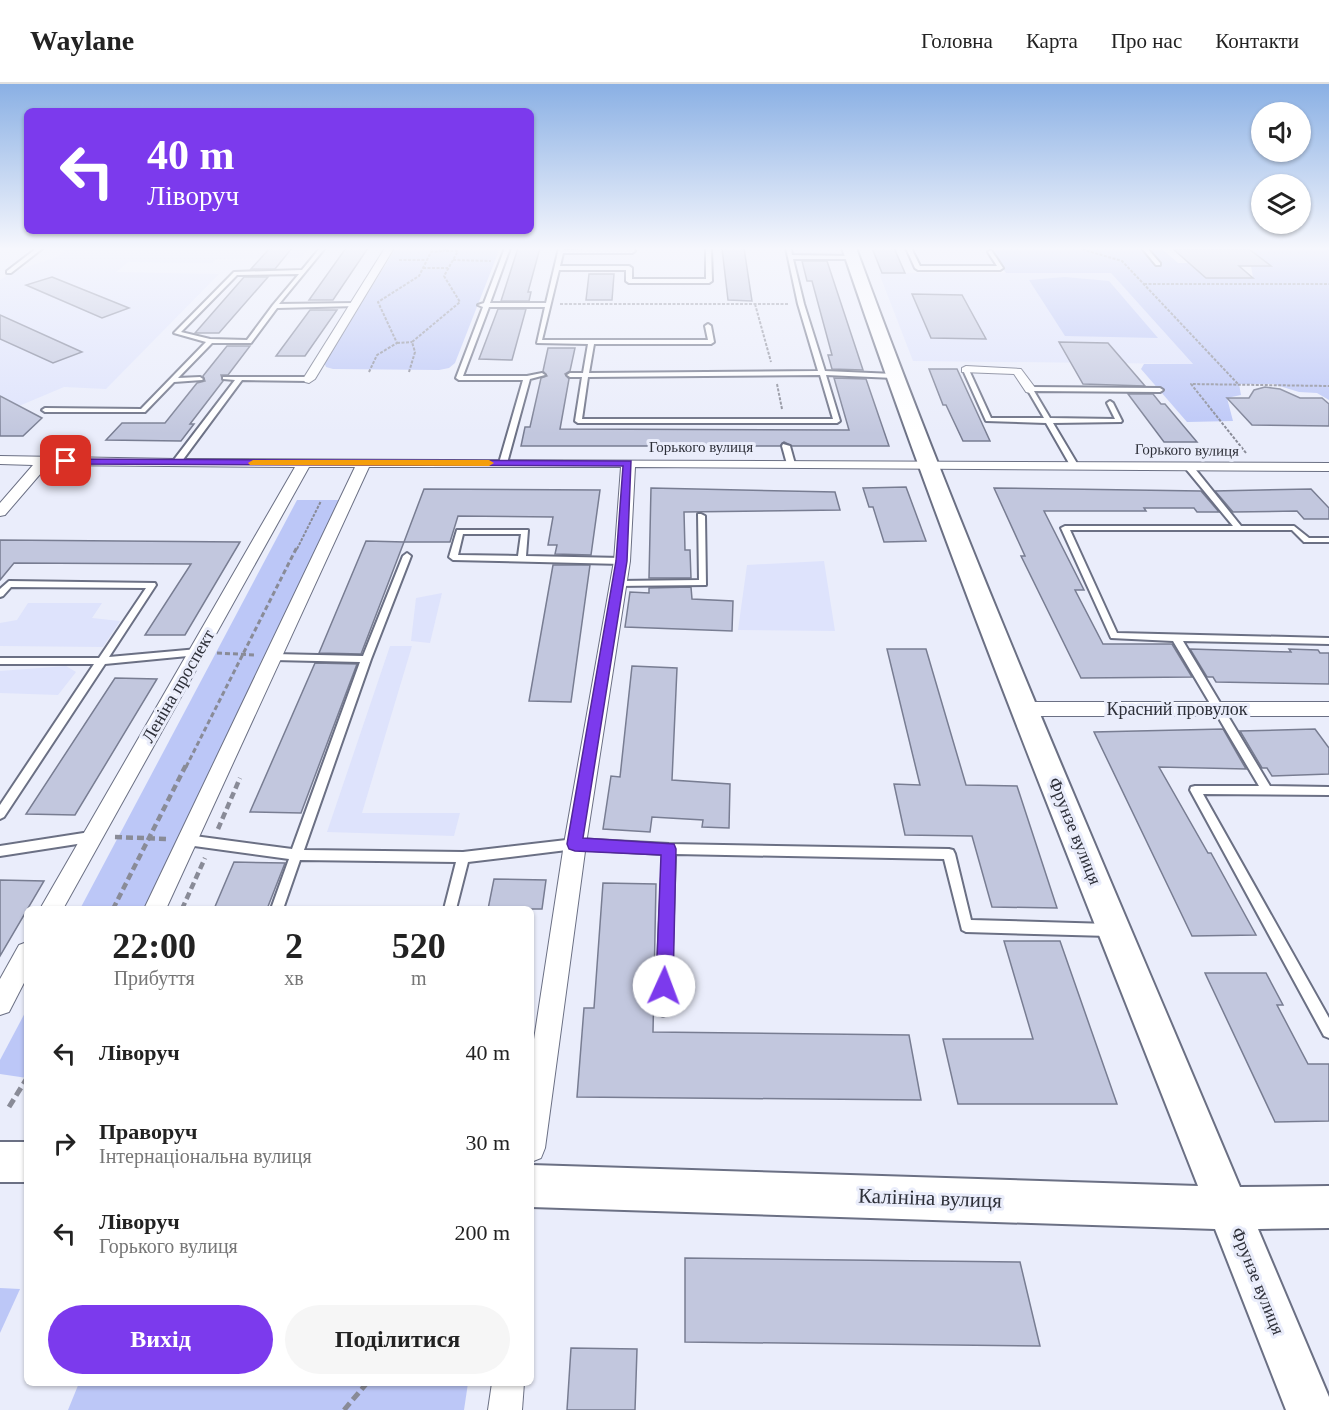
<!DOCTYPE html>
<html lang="uk">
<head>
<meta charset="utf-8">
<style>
  body { margin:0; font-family:"Times New Roman",serif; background:#f6f6f6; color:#222; height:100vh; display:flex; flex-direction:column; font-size:22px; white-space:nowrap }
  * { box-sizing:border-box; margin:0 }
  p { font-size:20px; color:#767676 }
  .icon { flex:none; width:33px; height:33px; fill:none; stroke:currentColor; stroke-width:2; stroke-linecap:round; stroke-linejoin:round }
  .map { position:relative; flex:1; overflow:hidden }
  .sheet { position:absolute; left:24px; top:822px; width:510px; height:480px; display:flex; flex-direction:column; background:#fff; border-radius:9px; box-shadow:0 2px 4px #0004 }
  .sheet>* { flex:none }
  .guide { position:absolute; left:24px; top:24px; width:510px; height:126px; border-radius:9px; box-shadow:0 2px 4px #0004; background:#7c3aed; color:#fff; overflow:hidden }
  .controls { position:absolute; left:1251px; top:18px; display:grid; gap:12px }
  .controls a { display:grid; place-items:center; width:60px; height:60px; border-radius:50%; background:#fff; box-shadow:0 2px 4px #0004; font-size:30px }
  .pin { position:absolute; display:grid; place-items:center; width:51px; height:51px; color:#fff; margin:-26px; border-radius:12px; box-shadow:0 3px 9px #0006 }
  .me { position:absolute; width:66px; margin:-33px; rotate:2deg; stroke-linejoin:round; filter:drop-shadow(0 0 4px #0008) }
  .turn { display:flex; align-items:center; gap:21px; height:126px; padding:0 24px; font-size:27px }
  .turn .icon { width:78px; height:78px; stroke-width:2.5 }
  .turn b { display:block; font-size:42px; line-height:51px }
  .eta { display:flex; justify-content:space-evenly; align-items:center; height:102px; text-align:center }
  .eta b { font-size:36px; font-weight:700; line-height:42px }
  .primary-button { display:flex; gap:12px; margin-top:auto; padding:12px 24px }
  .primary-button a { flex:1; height:69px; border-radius:36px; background:#7c3aed; color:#fff; font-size:24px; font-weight:700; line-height:69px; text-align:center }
  .primary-button a+a { background:#f6f6f6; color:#222 }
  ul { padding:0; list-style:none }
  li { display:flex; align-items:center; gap:18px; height:90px; padding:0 24px }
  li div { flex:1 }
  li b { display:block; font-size:22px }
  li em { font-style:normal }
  header { display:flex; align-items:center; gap:36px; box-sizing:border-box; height:84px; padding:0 30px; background:#fff; border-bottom:2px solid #e0e0e0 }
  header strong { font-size:28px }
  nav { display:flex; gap:33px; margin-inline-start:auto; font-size:21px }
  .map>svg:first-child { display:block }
</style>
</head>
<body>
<header>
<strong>Waylane</strong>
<nav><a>Головна</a><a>Карта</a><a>Про нас</a><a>Контакти</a></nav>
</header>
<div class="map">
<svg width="1329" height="1326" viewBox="0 0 1329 1326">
  <rect width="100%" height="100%" fill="#eaedfb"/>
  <g fill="#dee3fc">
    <polygon points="67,164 309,164 301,174 216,175 212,179 128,178 116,188 219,190 106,305 64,303 0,330 0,196 15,187 57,173"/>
    <polygon points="879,189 1111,189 1193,280 913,277"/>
    <polygon points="824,477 835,547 738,546 747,481"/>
    <polygon points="442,509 430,559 411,557 416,514"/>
    <polygon points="28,519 102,519 92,534 120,537 103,563 0,562 0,539 17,536"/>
    <polygon points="390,562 412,562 362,729 460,729 454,752 327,748"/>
    <polygon points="66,582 76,588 58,611 0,609 0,587"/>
  </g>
  <g fill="#bcc7f7">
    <polygon points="396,164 500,164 455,279 449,284 439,286 333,285 326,283 324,278"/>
    <polygon points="1002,164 1161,164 1178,179 1190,179 1206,194 1253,194 1251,182 1270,182 1249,164 1329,164 1329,316 1317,309 1299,308 1273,300 1239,300 1241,311 1227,314 1233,337 1187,338 1141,285 1144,280 1193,280 1111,189 1006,189 991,168 1002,166"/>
    <polygon points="1065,193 1109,197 1158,254 1065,252 1029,196"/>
    <polygon points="297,416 340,416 144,825 80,825"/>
    <polygon points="27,925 27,994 0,990 0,976"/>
    <polygon points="0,1204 20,1205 0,1249"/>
    <polygon points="79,1299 468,1299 464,1326 68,1326"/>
  </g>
  <g fill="#c2c7de" stroke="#787d92" stroke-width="1.5">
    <polygon points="270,164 292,164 275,185 251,185"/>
    <polygon points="346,164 368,164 333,216 309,216"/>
    <polygon points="518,164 540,164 528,208 531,208 529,217 501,217"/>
    <polygon points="722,164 744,164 752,217 728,216"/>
    <polygon points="872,164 894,164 905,189 882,189"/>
    <polygon points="1173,165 1249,165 1271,182 1239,182 1253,194 1206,194"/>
    <polygon points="802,177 827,177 863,286 832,285 828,271 832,271 812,197 807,197"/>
    <polygon points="589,190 614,190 612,216 586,216"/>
    <polygon points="52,193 129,224 102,234 26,201"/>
    <polygon points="244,193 268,193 219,249 195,249"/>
    <polygon points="912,210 962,211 986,255 931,254"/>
    <polygon points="498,225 526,225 512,276 479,275"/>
    <polygon points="310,226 337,226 305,272 276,272"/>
    <polygon points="0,231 82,268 53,279 0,255"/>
    <polygon points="1059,258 1108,259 1145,302 1083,300"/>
    <polygon points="227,262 250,262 228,291 221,291 223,297 190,340 194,340 181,357 106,356 122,339 165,339 197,299 205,297 203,292"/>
    <polygon points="548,264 575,264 570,287 565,290 569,295 560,345 849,346 834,294 866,295 889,362 792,362 784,358 780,362 521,362 525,343 530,343 541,294 547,292 543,287"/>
    <polygon points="929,285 957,285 990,357 963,357 946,321 943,321"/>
    <polygon points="1265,303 1280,305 1300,314 1322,314 1329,320 1329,342 1252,341 1227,314 1249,314 1254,306"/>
    <polygon points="1128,310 1153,310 1161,320 1165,320 1197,358 1164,358"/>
    <polygon points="0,312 42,334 23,352 0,352"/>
    <polygon points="906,403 926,457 884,458 873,423 869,423 863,404"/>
    <polygon points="651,404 835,408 840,426 684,428 685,466 690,466 691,494 649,494"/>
    <polygon points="994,404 1201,407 1219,428 1197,428 1194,424 1144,424 1146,427 1044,427 1084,506 1075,506 1103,560 1172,560 1192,593 1081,594 1021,472 1025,472"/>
    <polygon points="424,405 600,406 591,471 555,470 557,461 548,461 553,433 458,432 450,458 404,458"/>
    <polygon points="1311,405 1329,424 1329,435 1304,435 1297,427 1233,428 1215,407"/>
    <polygon points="0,456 240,458 185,551 145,551 191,480 14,479 0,496"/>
    <polygon points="366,457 404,458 361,570 319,569"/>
    <polygon points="553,481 590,481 571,618 529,617"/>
    <polygon points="691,503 692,515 733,517 732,547 625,543 630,508 649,509 649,504"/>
    <polygon points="887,565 926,565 966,701 1017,702 1057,824 992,823 972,752 905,751 894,700 920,701"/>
    <polygon points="1190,565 1291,568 1289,565 1318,566 1320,569 1329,569 1329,600 1216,598 1213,593 1207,593"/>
    <polygon points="315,579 357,580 301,729 250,728"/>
    <polygon points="632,582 677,584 672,696 730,700 729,744 702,743 703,736 652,733 650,748 603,745 611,692 620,693"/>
    <polygon points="115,594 157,595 75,731 26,730"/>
    <polygon points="1223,645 1246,685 1159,683 1208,769 1211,769 1256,851 1192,852 1094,648"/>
    <polygon points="1315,645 1329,664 1329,690 1272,692 1267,684 1262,684 1240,647"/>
    <polygon points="234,778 285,779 267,825 214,825"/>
    <polygon points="494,795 546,796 542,825 488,825"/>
    <polygon points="0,796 44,797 0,872"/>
    <polygon points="603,799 656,800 653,948 909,951 921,1016 577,1013 584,924 594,924"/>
    <polygon points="1004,857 1060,857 1117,1020 958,1020 943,955 1033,955"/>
    <polygon points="1205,889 1266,889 1283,921 1277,921 1308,980 1329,980 1329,1037 1275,1038"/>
    <polygon points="685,1174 1020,1178 1040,1262 685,1258"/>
    <polygon points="571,1264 637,1265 635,1326 567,1326"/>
  </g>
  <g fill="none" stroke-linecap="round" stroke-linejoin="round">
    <defs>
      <g id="lane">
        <polygon points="37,164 43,164 11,189 7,189 7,187"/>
        <path d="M320,164H325L279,220L355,219L357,220V222L277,224L251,259H212L178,294L200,293L203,295L202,296L174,298L145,328H45L42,326L45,324L141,325L206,258L174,249L234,188L302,186ZM299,190L273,221L247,256L210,255L181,248L237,191Z"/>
        <path d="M505,164H510L490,219H546L559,164H564V166L634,164L635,167L632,169H563L560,182H629L632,184V195H706V164H711L712,197L709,199H629L626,197V186H559L542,256H708L705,242L708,240L711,242L714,258L711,260H594L589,289L818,287L798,220L786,164H791L792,171L854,172L852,175H793L804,220L825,287L894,290L897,292L894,294L826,291L840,337L837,339H578L575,337L582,293H570L567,291L570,289H583L588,260L537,259L545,223H489L463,292H527L542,289L545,291L530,295L507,379L500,381L499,379L523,296H459L456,294L483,223L478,221L484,219ZM820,291L833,335H582L588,293Z"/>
        <polygon points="906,164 911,164 920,182 997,182 988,168 991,166 1003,184 1000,186 918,186 915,184"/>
        <polygon points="1142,164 1147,164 1160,179 1160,181 1156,181"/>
        <polygon points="964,285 969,286 991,334 1044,334 1027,305 1030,303 1160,304 1163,306 1160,308 1034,307 1050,334 1115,335 1107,319 1110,317 1113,319 1122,337 1121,338 1053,339 1078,381 1074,383 1070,381 1046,339 986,337 963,286"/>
        <polygon points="223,293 309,293 312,295 309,297 242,296 179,381 173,381 173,377 235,296 223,295"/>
        <polygon points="783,360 790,362 795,380 794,382 787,380 782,362"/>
        <polygon points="1186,381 1192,381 1241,442 1294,442 1309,454 1329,454 1329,458 1304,458 1292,446 1070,446 1117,549 1329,554 1329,560 1183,557 1270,702 1329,703 1329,711 1203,710 1329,934 1329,954 1324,952 1190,706 1191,703 1195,702 1259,702 1173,557 1111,554 1061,444 1065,442 1233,442 1186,385"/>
        <polygon points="698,430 701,430 705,432 706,501 615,502 614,500 618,497 699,496"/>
        <path d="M457,446H528L526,472L622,474L626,477L622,480L453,476L449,473ZM463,450H521L518,472L458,471Z"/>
        <polygon points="407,469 411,472 371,575 304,766 463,768 575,755 669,760 949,765 953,766 955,770 971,836 1109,840 1113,842 1115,846 1113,850 1109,852 966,848 962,846 944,775 675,770 670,925 668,930 663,932 658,930 656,925 663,770 575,765 468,778 456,825 444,825 456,778 300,776 283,825 271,825 289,775 187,761 183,759 181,756 183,753 187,751 292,765 360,578 274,576 269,573 274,570 363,572 403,472"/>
        <polygon points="9,497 155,499 156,501 109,573 198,565 203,568 198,571 105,580 4,733 0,735 0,721 94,580 0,580 0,574 99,574 146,504 11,503 3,512 0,513 0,505"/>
        <polygon points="90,748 94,750 96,753 94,756 90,758 0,772 0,762"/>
      </g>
      <g id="street">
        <polygon points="385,164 394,164 315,295 309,299 305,298 303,295"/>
        <polygon points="966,282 1021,285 1036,305 1030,309 1026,308 1014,290 962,288 962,284"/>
        <polygon points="0,372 176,375 1329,379 1329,387 635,383 630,477 586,760 545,1064 541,1074 531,1078 531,975 564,760 614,477 621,383 369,383 166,825 144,825 355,383 309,383 63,825 40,825 295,383 48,381 5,431 0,432 0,419 33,381 0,380"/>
        <polygon points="1025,618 1329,618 1329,632 1025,632 1018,630 1016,625 1018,620"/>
        <polygon points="27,858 27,893 9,928 0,931 0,895 19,861"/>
        <polygon points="492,1299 524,1299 522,1326 488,1326"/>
      </g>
      <g id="secondary">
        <path d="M842,164H856C972,482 1109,791 1240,1103L1329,1102V1144L1258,1145L1329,1313V1326H1286L1215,1145L531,1123V1081L1198,1102C1076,791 949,481 842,164Z"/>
        <rect x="0" y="1058" width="27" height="40"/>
      </g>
    </defs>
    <use href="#lane" stroke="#6b7084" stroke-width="4"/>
    <use href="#street" stroke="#6b7084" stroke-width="2"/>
    <use href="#secondary" stroke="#6b7084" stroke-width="4"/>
    <g stroke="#898b97" stroke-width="2" stroke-dasharray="3 1.5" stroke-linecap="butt">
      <polyline points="1078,164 1122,177 1238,300"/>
      <polyline points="399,176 427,176"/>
      <polyline points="453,176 491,177"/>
      <polyline points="423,184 448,184"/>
      <polyline points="1144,200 1329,200"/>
      <polyline points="560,220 789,220"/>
      <polyline points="755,220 771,278"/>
      <polyline points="397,259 412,258"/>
      <polyline points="369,288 377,271 397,259 378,218 419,192 431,168 444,167"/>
      <polyline points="409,288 415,268 412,258 460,218 444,192 458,167 444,167 446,164"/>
      <polyline points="777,300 782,325"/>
      <polyline points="1246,369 1191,300 1329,302"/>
      <polyline points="297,465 321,417"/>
    </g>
    <g stroke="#898b97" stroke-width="3" stroke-dasharray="5 3" stroke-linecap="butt">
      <polyline points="217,569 255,571"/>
      <polyline points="186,683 297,463"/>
    </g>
    <g stroke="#898b97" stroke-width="4.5" stroke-dasharray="7 4" stroke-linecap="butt">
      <polyline points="218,745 240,694"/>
      <polyline points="115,753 167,755"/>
      <polyline points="113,825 186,681"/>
      <polyline points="182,825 205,774"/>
    </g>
    <g stroke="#898b97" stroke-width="5" stroke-dasharray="9 4.5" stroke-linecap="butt">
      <polyline points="9,1023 27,994"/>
      <polyline points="344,1326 367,1299"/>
    </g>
    <use href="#lane" fill="#fff" fill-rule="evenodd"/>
    <use href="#street" fill="#fff" fill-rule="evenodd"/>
    <use href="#secondary" fill="#fff" fill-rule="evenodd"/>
  </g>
  <linearGradient id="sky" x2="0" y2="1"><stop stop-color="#8ab0e4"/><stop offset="0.47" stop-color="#f6f7fd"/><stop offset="1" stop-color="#f6f7fd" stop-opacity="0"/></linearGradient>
  <rect width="1329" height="350" fill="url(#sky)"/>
  <polygon fill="#7c3aed" stroke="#51269a" stroke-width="1.5" points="63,375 631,377 627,477 583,754 674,760 676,765 673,902 670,908 664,911 658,908 656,902 661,771 575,767 569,765 567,760 616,477 623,382 66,380 62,377"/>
  <polygon fill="#f59e0b" points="253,376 489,376 494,379 489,382 250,381 248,379"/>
  <g text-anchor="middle" stroke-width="6" stroke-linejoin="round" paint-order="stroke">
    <g font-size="15" fill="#2d2f38" stroke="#eaedfb">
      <text x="701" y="368">Горького вулиця</text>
      <text transform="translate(1187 366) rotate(1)" y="5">Горького вулиця</text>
    </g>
    <g font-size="18" fill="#2d2f38" stroke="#eaedfb">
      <text transform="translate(178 602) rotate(-60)" y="6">Леніна проспект</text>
      <text x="1177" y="631">Красний провулок</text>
      <text transform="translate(1075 747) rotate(68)" y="6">Фрунзе вулиця</text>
      <text transform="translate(1258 1197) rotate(68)" y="6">Фрунзе вулиця</text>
    </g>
    <g font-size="21" fill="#2d2f38" stroke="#eaedfb">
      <text transform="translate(930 1114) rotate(2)" y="7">Калініна вулиця</text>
    </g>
  </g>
</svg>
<div class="controls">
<a><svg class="icon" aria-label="sound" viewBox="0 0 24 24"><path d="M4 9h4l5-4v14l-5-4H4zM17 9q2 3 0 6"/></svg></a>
<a><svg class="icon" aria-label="layers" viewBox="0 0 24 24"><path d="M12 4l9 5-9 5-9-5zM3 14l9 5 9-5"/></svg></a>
</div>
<div class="pin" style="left:66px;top:377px;background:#d93025"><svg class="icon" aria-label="arrive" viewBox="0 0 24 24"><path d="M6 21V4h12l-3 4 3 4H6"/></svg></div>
<svg class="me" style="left:664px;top:902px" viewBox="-20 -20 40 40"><circle r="19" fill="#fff"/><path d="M0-13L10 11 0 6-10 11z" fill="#7c3aed"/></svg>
<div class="guide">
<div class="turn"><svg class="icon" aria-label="left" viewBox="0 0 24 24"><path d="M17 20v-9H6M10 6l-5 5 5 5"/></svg><div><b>40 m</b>Ліворуч</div></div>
</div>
<section class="sheet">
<div class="eta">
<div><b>22:00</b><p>Прибуття</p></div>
<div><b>2</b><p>хв</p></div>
<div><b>520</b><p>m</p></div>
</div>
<ul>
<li><svg class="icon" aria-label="left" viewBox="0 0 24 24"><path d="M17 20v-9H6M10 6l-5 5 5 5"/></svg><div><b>Ліворуч</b></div><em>40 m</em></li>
<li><svg class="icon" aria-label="right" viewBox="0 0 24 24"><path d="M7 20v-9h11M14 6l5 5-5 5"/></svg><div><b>Праворуч</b><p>Інтернаціональна вулиця</p></div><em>30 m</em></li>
<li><svg class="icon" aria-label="left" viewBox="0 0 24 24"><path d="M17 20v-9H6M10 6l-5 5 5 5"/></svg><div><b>Ліворуч</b><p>Горького вулиця</p></div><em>200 m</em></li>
</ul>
<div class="primary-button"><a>Вихід</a><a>Поділитися</a></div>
</section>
</div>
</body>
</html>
